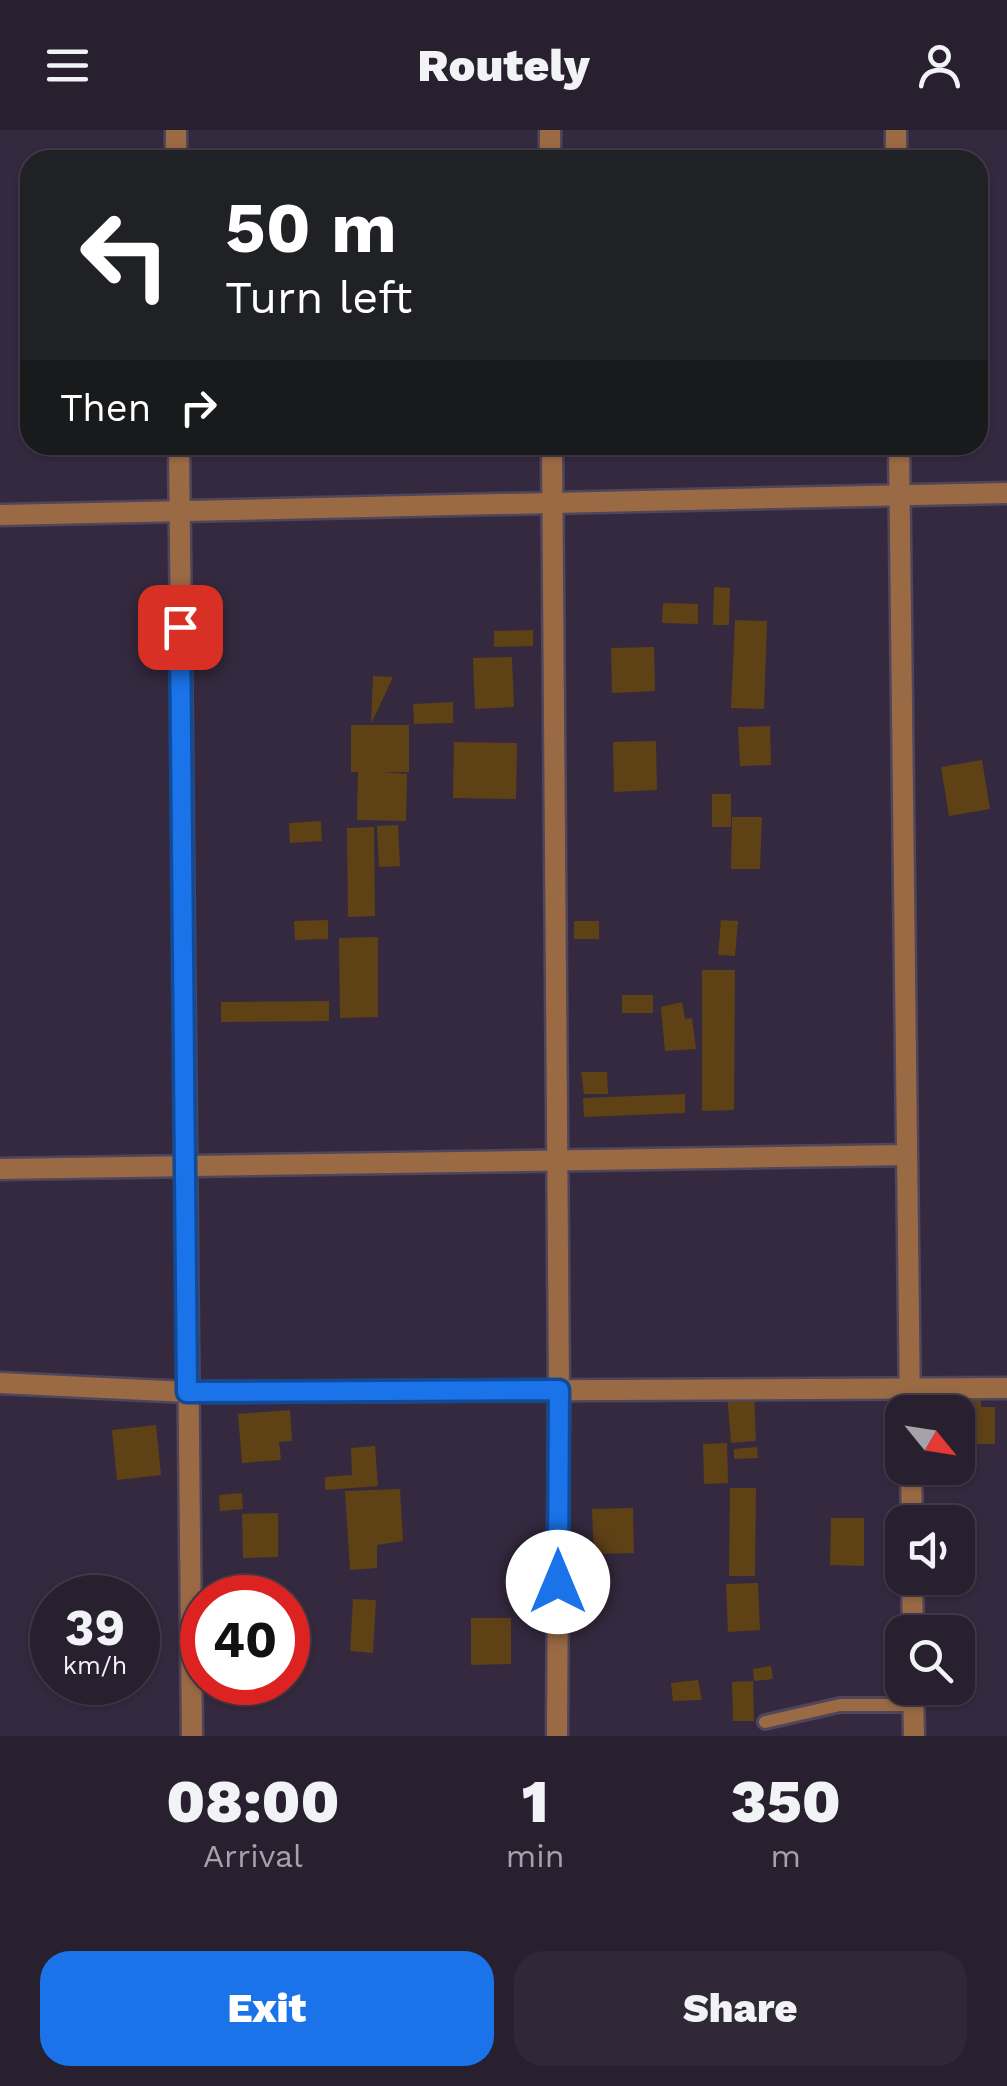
<!DOCTYPE html>
<html lang="en">
<head>
<meta charset="utf-8">
<style>
  body { margin:0; font-family:"Work Sans",sans-serif; background:#302737; color:#f1f3f6; height:100vh; display:flex; flex-direction:column; font-size:38px; white-space:nowrap }
  * { box-sizing:border-box; margin:0 }
  p { font-size:32px; color:#a5a2aa }
  .icon { flex:none; width:55px; height:55px; fill:none; stroke:currentColor; stroke-width:2; stroke-linecap:round; stroke-linejoin:round }
  .map { position:relative; height:1606px; overflow:hidden }
  .side { display:flex; flex-direction:column; background:#281f2f; flex:1 }
  .side>* { flex:none }
  .top-card { position:absolute; left:20px; top:20px; width:968px; height:305px; border-radius:30px; box-shadow:0 2px 8px #0004,0 0 0 2px #443d4b; background:#202124; color:#fff; overflow:hidden }
  .needle { width:65px; rotate:120deg }
  .fabs { position:absolute; left:885px; top:1265px; display:grid; gap:20px }
  .fabs a { display:grid; place-items:center; width:90px; height:90px; border-radius:20px; background:#281f2f; box-shadow:0 2px 8px #0004,0 0 0 2px #443d4b; font-size:50px }
  .speed { position:absolute; left:30px; top:1445px; display:flex; gap:20px; font-size:50px; font-weight:700; text-align:center }
  .speed>* { display:grid; place-content:center; width:130px; height:130px; border-radius:50%; background:#281f2f; box-shadow:0 2px 8px #0004,0 0 0 2px #443d4b; line-height:1 }
  .speed small { font-size:25px; font-weight:400 }
  .speed .limit { border:15px solid #d22; background:#fff; color:#111 }
  .pin { position:absolute; display:grid; place-items:center; width:85px; height:85px; color:#fff; margin:-42px; border-radius:20px; box-shadow:0 5px 15px #0006 }
  .me { position:absolute; width:110px; margin:-55px; rotate:0deg; stroke-linejoin:round; filter:drop-shadow(0 0 8px #0008) }
  .turn { display:flex; align-items:center; gap:35px; height:210px; padding:0 40px; font-size:45px }
  .turn .icon { width:130px; height:130px; stroke-width:2.5 }
  .turn b { display:block; font-size:70px; line-height:85px }
  .then { display:flex; align-items:center; height:95px; padding:0 40px; background:#0003; gap:20px; font-size:38px }
  .eta { display:flex; justify-content:space-evenly; align-items:center; height:170px; text-align:center }
  .eta b { font-size:60px; font-weight:800; line-height:70px }
  .action { display:flex; gap:20px; margin-top:auto; padding:20px 40px }
  .action a { flex:1; height:115px; border-radius:30px; background:#1a73e8; color:#fff; font-size:40px; font-weight:800; line-height:115px; text-align:center }
  .action a+a { background:#302737; color:#f1f3f6 }
  header { display:flex; justify-content:space-between; align-items:center; height:130px; padding:0 40px; background:#281f2f; font-size:45px; font-weight:800 }
  .map>svg:first-child { display:block }
</style>
</head>
<body>
<header><svg class="icon" aria-label="menu" viewBox="0 0 24 24"><path d="M4 6h16M4 12h16M4 18h16"/></svg>Routely<svg class="icon" aria-label="person" viewBox="0 0 24 24"><circle cx="12" cy="8" r="4"/><path d="M4 21q1-7 8-7t8 7"/></svg></header>
<div class="map">
<svg width="1007" height="1606" viewBox="0 0 1007 1606">
  <rect width="100%" height="100%" fill="#35293f"/>
  <g fill="#5f4116">
    <polygon points="714,457 730,458 729,495 713,495"/>
    <polygon points="663,473 698,474 698,494 662,493"/>
    <polygon points="735,490 767,491 764,579 731,578"/>
    <polygon points="533,500 533,516 494,517 494,501"/>
    <polygon points="654,517 655,561 612,563 611,518"/>
    <polygon points="512,527 514,577 475,579 473,528"/>
    <polygon points="373,546 393,547 371,594"/>
    <polygon points="453,572 453,593 414,594 413,574"/>
    <polygon points="351,595 409,595 409,642 383,642 407,644 406,691 357,690 358,642 351,642"/>
    <polygon points="770,596 771,635 740,636 738,597"/>
    <polygon points="656,611 657,660 614,662 613,612"/>
    <polygon points="454,612 517,613 516,669 453,668"/>
    <polygon points="982,630 990,679 949,686 941,637"/>
    <rect x="712" y="664" width="19" height="33"/>
    <polygon points="732,687 762,687 760,739 731,739"/>
    <polygon points="321,691 322,711 290,713 289,693"/>
    <polygon points="398,695 400,736 379,737 377,696"/>
    <polygon points="374,697 375,786 348,787 347,698"/>
    <polygon points="328,790 328,809 295,810 294,791"/>
    <polygon points="721,790 738,791 735,826 718,825"/>
    <rect x="574" y="791" width="25" height="18"/>
    <polygon points="378,807 378,887 340,888 339,808"/>
    <polygon points="702,840 735,840 734,980 702,981"/>
    <rect x="622" y="865" width="31" height="18"/>
    <polygon points="329,871 329,891 221,892 221,872"/>
    <polygon points="682,872 685,889 692,888 696,919 665,921 661,877"/>
    <polygon points="581,942 607,942 608,964 584,964"/>
    <polygon points="685,964 685,983 584,987 583,968"/>
    <polygon points="935,1261 981,1262 981,1277 995,1277 995,1314 958,1314 955,1276 935,1276"/>
    <polygon points="754,1263 756,1311 731,1313 727,1265"/>
    <polygon points="290,1280 292,1311 279,1312 281,1330 242,1333 238,1284"/>
    <polygon points="156,1295 161,1345 117,1350 112,1300"/>
    <polygon points="727,1313 728,1353 704,1354 703,1314"/>
    <polygon points="375,1316 378,1356 325,1360 325,1347 352,1345 351,1318"/>
    <polygon points="757,1317 758,1328 734,1329 734,1319"/>
    <polygon points="730,1358 756,1358 755,1446 729,1446"/>
    <polygon points="400,1359 403,1411 377,1415 377,1438 350,1440 345,1361"/>
    <polygon points="242,1363 243,1379 220,1381 219,1365"/>
    <polygon points="633,1378 634,1423 594,1424 592,1379"/>
    <polygon points="278,1383 278,1427 243,1428 242,1384"/>
    <polygon points="831,1388 864,1388 864,1436 830,1435"/>
    <polygon points="758,1453 760,1500 728,1502 726,1454"/>
    <polygon points="353,1469 376,1470 373,1523 350,1521"/>
    <polygon points="471,1488 511,1488 511,1534 471,1535"/>
    <polygon points="771,1536 773,1549 754,1551 753,1539"/>
    <polygon points="698,1550 702,1570 673,1571 671,1553"/>
    <polygon points="753,1551 754,1591 733,1591 732,1552"/>
  </g>
  <g fill="none" stroke-linecap="round" stroke-linejoin="round">
    <defs>
      <polyline id="service" points="765,1592 840,1575 914,1575"/>
      <g id="minor">
        <polyline points="176,0 176,30"/>
        <polyline points="896,0 896,30"/>
        <polyline points="179,315 192,1606"/>
        <polyline points="899,315 910,1282"/>
        <polyline points="0,385 1007,363"/>
        <polyline points="0,1039 907,1025"/>
        <polyline points="0,1253 187,1262 1007,1258"/>
        <polyline points="911,1338 912,1392"/>
        <polyline points="912,1448 913,1502"/>
        <polyline points="913,1558 914,1606"/>
      </g>
      <g id="tertiary">
        <polyline points="550,0 550,30"/>
        <polyline points="552,315 559,1260 557,1606"/>
      </g>
    </defs>
    <use href="#service" stroke="#50455a" stroke-width="18"/>
    <use href="#minor" stroke="#50455a" stroke-width="25"/>
    <use href="#tertiary" stroke="#50455a" stroke-width="25"/>
    <use href="#service" stroke="#9a6a45" stroke-width="12"/>
    <use href="#minor" stroke="#9a6a45" stroke-width="20"/>
    <use href="#tertiary" stroke="#9a6a45" stroke-width="20"/>
  </g>
  <g fill="none" stroke-linecap="round" stroke-linejoin="round">
    <defs>
      <polyline id="route" points="180,497 187,1262 559,1260 558,1452"/>
    </defs>
    <use href="#route" stroke="#114b97" stroke-width="25"/>
    <use href="#route" stroke="#1a73e8" stroke-width="18"/>
  </g>
</svg>
<div class="fabs">
<a><svg class="needle" viewBox="-14 -14 28 28"><path d="M0-13l5 13h-10z" fill="#e53935"/><path d="M0 13l5-13h-10z" fill="#a5a2aa"/></svg></a>
<a><svg class="icon" aria-label="sound" viewBox="0 0 24 24"><path d="M4 9h4l5-4v14l-5-4H4zM17 9q2 3 0 6"/></svg></a>
<a><svg class="icon" aria-label="search" viewBox="0 0 24 24"><circle cx="10" cy="10" r="6"/><path d="M15 15l6 6"/></svg></a>
</div>
<div class="speed"><div>39<small>km/h</small></div><div class="limit">40</div></div>
<div class="pin" style="left:180px;top:497px;background:#d93025"><svg class="icon" aria-label="arrive" viewBox="0 0 24 24"><path d="M6 21V4h12l-3 4 3 4H6"/></svg></div>
<svg class="me" style="left:558px;top:1452px" viewBox="-20 -20 40 40"><circle r="19" fill="#fff"/><path d="M0-13L10 11 0 6-10 11z" fill="#1a73e8"/></svg>
<div class="top-card">
<div class="turn"><svg class="icon" aria-label="left" viewBox="0 0 24 24"><path d="M17 20v-9H6M10 6l-5 5 5 5"/></svg><div><b>50 m</b>Turn left</div></div>
<div class="then">Then<svg class="icon" aria-label="right" viewBox="0 0 24 24"><path d="M7 20v-9h11M14 6l5 5-5 5"/></svg></div>
</div>
</div>
<section class="side">
<div class="eta">
<div><b>08:00</b><p>Arrival</p></div>
<div><b>1</b><p>min</p></div>
<div><b>350</b><p>m</p></div>
</div>
<div class="action"><a>Exit</a><a>Share</a></div>
</section>
</body>
</html>
